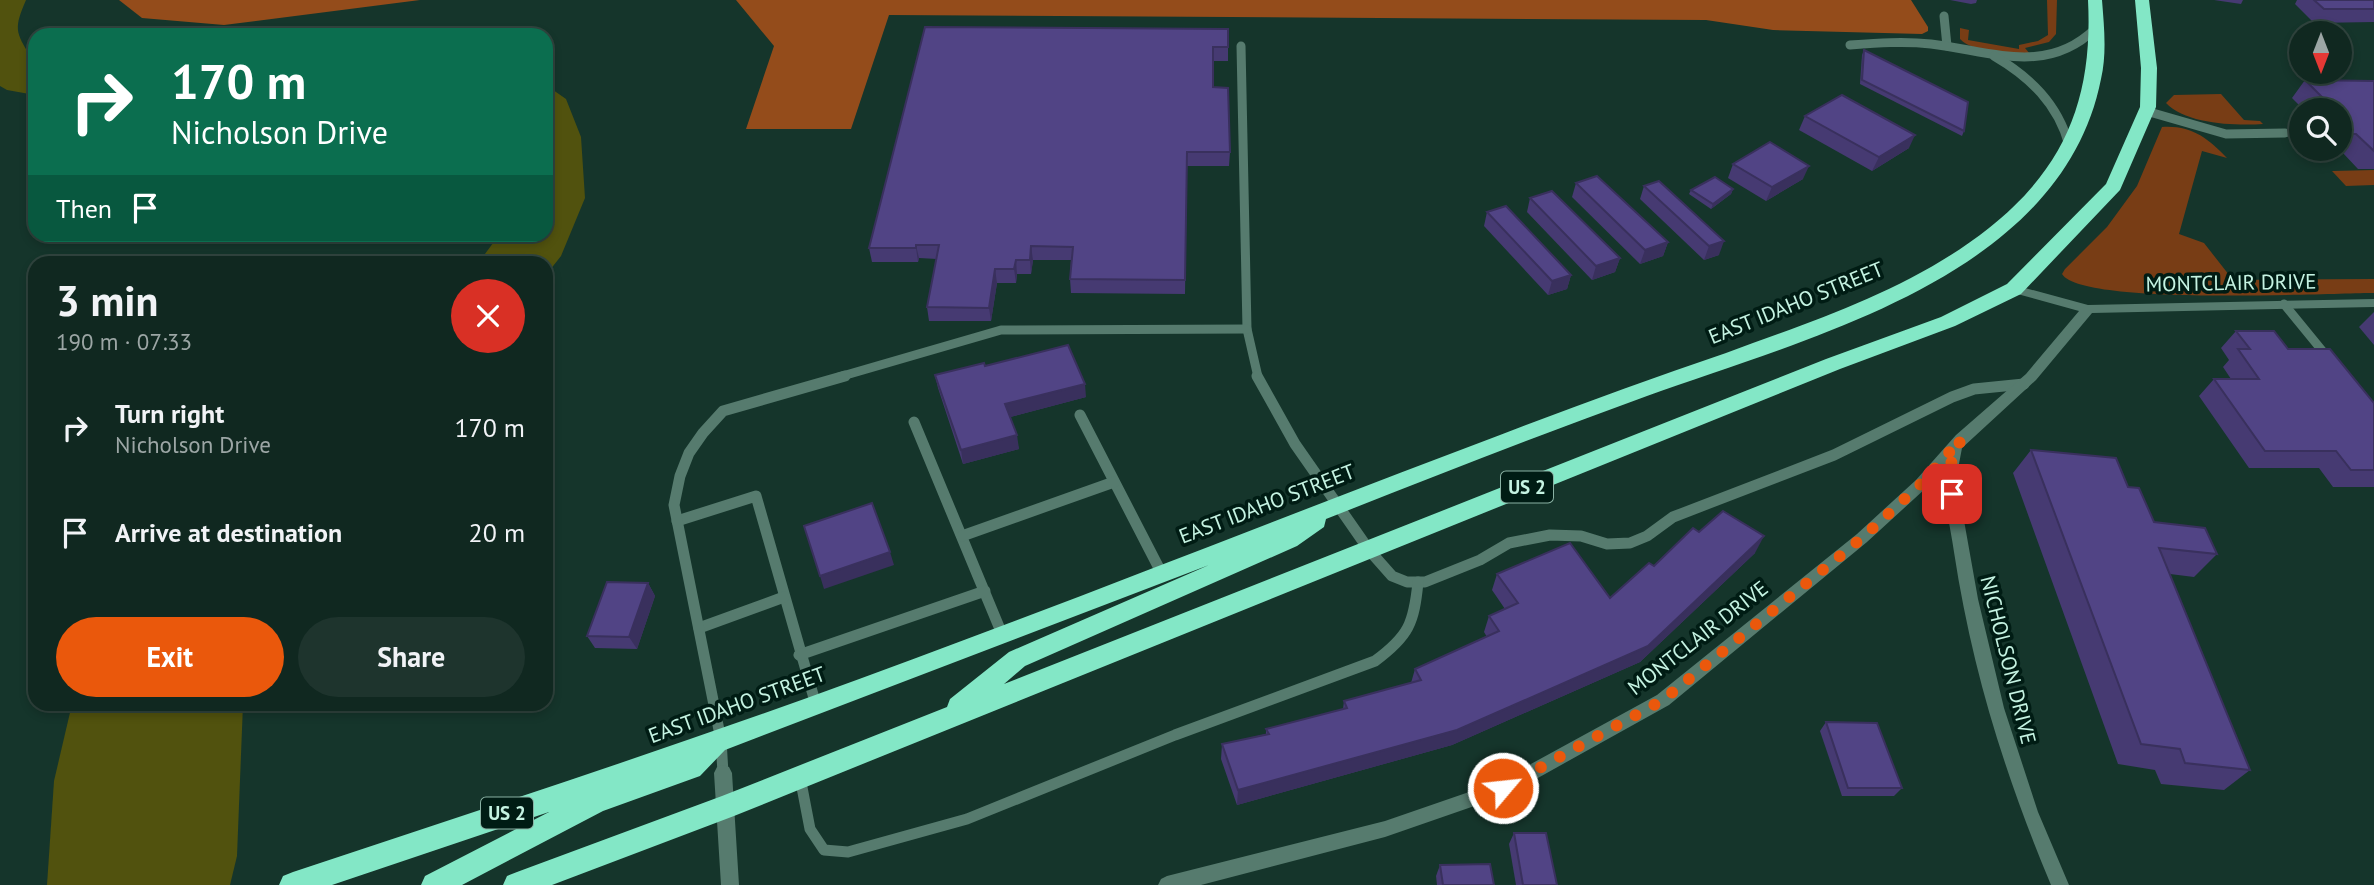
<!DOCTYPE html>
<html lang="en">
<head>
<meta charset="utf-8">
<style>
  body { margin:0; font-family:"PT Sans",sans-serif; background:#1e342d; color:#f1f3f6; height:100vh; display:flex; flex-direction:column; font-size:26px; white-space:nowrap }
  * { box-sizing:border-box; margin:0 }
  p { font-size:23px; color:#9ca6a5 }
  .icon { flex:none; width:38px; height:38px; fill:none; stroke:currentColor; stroke-width:2; stroke-linecap:round; stroke-linejoin:round }
  .map { position:relative; flex:1; overflow:hidden }
  .drawer { position:absolute; left:28px; top:256px; width:525px; height:455px; display:flex; flex-direction:column; background:#102820; border-radius:21px; box-shadow:0 4px 10px #0003,0 0 0 2px #30443e }
  .drawer>* { flex:none }
  .banner { position:absolute; left:28px; top:28px; width:525px; height:214px; border-radius:21px; box-shadow:0 4px 10px #0003,0 0 0 2px #30443e; background:#0b6e4f; color:#fff; overflow:hidden }
  .needle { width:46px; rotate:180deg }
  .tools { position:absolute; left:2289px; top:21px; display:grid; gap:14px }
  .tools a { display:grid; place-items:center; width:63px; height:63px; border-radius:50%; background:#102820; box-shadow:0 4px 10px #0003,0 0 0 2px #30443e; font-size:35px }
  .pin { position:absolute; display:grid; place-items:center; width:60px; height:60px; color:#fff; margin:-30px; border-radius:14px; box-shadow:0 4px 10px #0006 }
  .me { position:absolute; width:77px; margin:-38px; rotate:62deg; stroke-linejoin:round; filter:drop-shadow(0 0 5px #0008) }
  .turn { display:flex; align-items:center; gap:24px; height:147px; padding:0 28px; font-size:32px }
  .turn .icon { width:91px; height:91px; stroke-width:2.5 }
  .turn b { display:block; font-size:49px; line-height:60px }
  .then { display:flex; align-items:center; height:66px; padding:0 28px; background:#0003; gap:14px; font-size:26px }
  .round { display:grid; place-items:center; flex:none; width:74px; height:74px; border-radius:37px; background:#1e342d }
  .overview { display:flex; align-items:center; justify-content:space-between; height:119px; padding:0 28px }
  h1 { font-size:42px; font-weight:800; line-height:52px }
  .action { display:flex; gap:14px; margin-top:auto; padding:14px 28px }
  .action a { flex:1; height:80px; border-radius:42px; background:#ea580c; color:#fff; font-size:28px; font-weight:800; line-height:80px; text-align:center }
  .action a+a { background:#1e342d; color:#f1f3f6 }
  ul { padding:0; list-style:none }
  li { display:flex; align-items:center; gap:21px; height:105px; padding:0 28px }
  li div { flex:1 }
  li b { display:block; font-size:26px }
  li em { font-style:normal }
  .map>svg:first-child { display:block }
</style>
</head>
<body>
<div class="map">
<svg width="2374" height="885" viewBox="0 0 2374 885">
  <rect width="100%" height="100%" fill="#15352b"/>
  <g fill="#783d15">
    <path d="M2047,0H2057L2056,34L2049,42L2025,48L2030,54C2009,53 1975,54 1960,39V28L1969,30L1968,40L2019,49V45L2038,41L2048,35Z"/>
    <path d="M2221,94L2244,120L2260,121L2263,124C2236,126 2185,124 2166,103L2174,95Z"/>
    <path d="M2162,127C2191,125 2208,138 2227,158L2202,151L2179,234L2204,243L2233,280L2374,279V293C2328,293 2081,306 2062,274L2065,269L2107,227L2137,186Z"/>
    <polygon points="2374,170 2374,185 2346,186 2332,171"/>
  </g>
  <g fill="#944c1b">
    <polygon points="119,0 420,0 224,25 142,18"/>
    <polygon points="736,0 1911,0 1928,27 1928,31 1922,34 1773,30 1706,20 889,15 851,129 746,129 774,46"/>
  </g>
  <g fill="#51520e">
    <path d="M0,0H26C14,28 15,32 31,57H35V95L7,90L0,86Z"/>
    <polygon points="546,85 566,99 581,137 585,198 561,256 546,275 546,262 479,262 499,235 546,234"/>
    <polygon points="72,704 243,704 237,856 230,885 47,885 54,781"/>
  </g>
  <g fill="none" stroke-linecap="round" stroke-linejoin="round">
    <g stroke="#567b6e" stroke-width="9">
      <polyline points="1944,16 1947,46"/>
      <path d="M1850,45C1877,43 1904,41 1931,44C1991,51 2046,76 2095,29"/>
      <polyline points="1241,46 1247,329 1258,377"/>
      <path d="M1994,56C2030,77 2058,104 2069,145"/>
      <polyline points="2146,111 2226,134 2285,133"/>
      <polyline points="2284,304 2329,359"/>
      <polyline points="839,377 1001,330 1247,329"/>
    </g>
    <g stroke="#567b6e" stroke-width="11">
      <polyline points="1257,376 1295,444 1369,550 1392,576 1407,582 1425,582 1480,560 1509,543 1550,535 1581,536 1607,544 1630,543 1647,536 1673,517 1834,455 1952,397 1974,389 2024,384"/>
      <polyline points="1080,415 1161,572"/>
      <polyline points="914,422 1002,634"/>
      <polyline points="677,521 756,496 816,705"/>
      <polyline points="962,536 1114,482"/>
      <polyline points="699,628 784,597"/>
      <polyline points="799,655 985,591"/>
      <polyline points="723,773 721,740 674,505 680,476 689,453 703,433 723,411 845,376"/>
      <path d="M800,777L810,829L824,850L848,852L967,819L1175,735L1375,661C1409,636 1414,623 1418,582"/>
    </g>
    <g fill="#567b6e" fill-rule="evenodd">
      <path d="M2014,285L2088,305L2374,299V307L2092,313L2036,380L1962,448L1958,469L1960,498L1978,599L2004,708L2038,812L2069,885H2051C2005,775 1972,670 1954,552C1950,524 1942,495 1944,467L1926,488L1867,542L1669,705L1509,794L1385,837L1201,885H1158L1161,879L1167,876L1385,821L1498,782L1657,695L1857,534L1916,480L1956,435L2026,374L2079,311L2010,292L2008,289Z"/>
      <polygon points="723,765 729,767 732,773 739,885 721,885 714,773 717,767"/>
    </g>
    <path fill="#83e7c6" fill-rule="evenodd" d="M2088,0H2102C2104,26 2107,53 2101,79C2062,277 1809,337 1647,396C1539,435 1433,477 1326,519L1324,527L1297,546L1025,666L1004,684L1826,359L1941,317L2007,284L2106,184L2140,107L2141,68L2135,0H2149L2157,68L2156,107L2120,190L2021,294L1955,326L1840,369L734,816L552,885H503L507,876L517,872L722,796L947,707L950,699L1009,652L1209,565L725,750L700,776L603,811L462,885H421L425,876L549,812L332,885H279L283,876L293,872C465,815 637,759 807,698C1040,614 1269,522 1500,435C1575,406 1650,379 1726,353C1816,320 1912,289 1989,228C2066,167 2093,97 2088,0Z"/>
  </g>
  <g fill="#463a72">
    <polygon points="1950,0 1977,0 1976,3 1971,4"/>
    <polygon points="2214,0 2243,0 2241,4"/>
    <polygon points="2297,0 2374,0 2374,22 2314,23 2295,4"/>
    <polygon points="925,27 1228,47 1228,61 1213,61 1213,87 1230,152 1229,166 1187,166 1185,294 1071,293 1070,279 1071,260 1033,260 1031,274 1017,274 1016,283 997,283 991,321 929,321 927,307 937,259 919,258 918,262 872,262 869,248"/>
    <polygon points="1864,50 1964,131 1962,136 1860,84 1862,55"/>
    <polygon points="2305,80 2374,81 2374,169 2358,169 2342,152 2337,152 2334,149 2340,149 2340,110 2304,110 2292,98"/>
    <polygon points="1805,116 1909,148 1872,171 1799,130"/>
    <polygon points="1733,164 1803,179 1766,201 1728,178"/>
    <polygon points="1576,183 1668,242 1663,256 1640,264 1572,197"/>
    <polygon points="1644,186 1719,255 1704,260 1640,199"/>
    <polygon points="1733,189 1731,194 1711,209 1689,194 1691,190"/>
    <polygon points="1530,198 1620,258 1615,272 1592,280 1527,212"/>
    <polygon points="1487,212 1571,275 1567,289 1548,295 1484,226"/>
    <polygon points="2374,312 2374,345 2359,327"/>
    <polygon points="2236,331 2288,349 2374,403 2374,487 2333,487 2319,468 2249,468 2199,396 2214,379 2231,379 2223,367 2229,360 2221,348"/>
    <polygon points="985,366 1086,397 1010,417 1019,449 963,464 938,388 935,375"/>
    <polygon points="2031,450 2154,522 2217,554 2194,577 2170,574 2250,770 2224,790 2161,784 2155,770 2118,764 2013,473"/>
    <polygon points="1699,532 1755,553 1640,662 1452,745 1237,805 1221,759 1222,744 1266,734 1266,729 1343,709 1344,701 1411,683 1415,669 1487,637 1484,632 1489,616 1505,609 1492,590 1497,574 1610,598"/>
    <polygon points="648,583 655,596 637,649 595,648 587,636"/>
    <polygon points="1826,722 1902,788 1894,796 1842,796 1820,731"/>
    <polygon points="1514,833 1557,885 1516,885 1509,844"/>
    <polygon points="1440,865 1494,885 1437,885 1436,876"/>
  </g>
  <g fill="#39305d">
    <polygon points="1915,135 1909,148 1872,171 1879,157"/>
    <polygon points="1809,166 1803,179 1766,201 1772,187"/>
    <polygon points="1733,189 1731,194 1711,209 1713,204"/>
    <polygon points="1724,241 1719,255 1704,260 1709,246"/>
    <polygon points="1668,242 1663,256 1640,264 1645,250"/>
    <polygon points="916,245 919,258 918,262 916,248"/>
    <polygon points="1031,246 1033,260 1031,274 1030,260"/>
    <polygon points="1620,258 1615,272 1592,280 1596,266"/>
    <polygon points="1016,260 1017,274 1016,283 1014,269"/>
    <polygon points="995,269 997,283 991,321 989,308"/>
    <polygon points="1571,275 1567,289 1548,295 1552,281"/>
    <polygon points="1085,384 1086,397 1007,418 1005,404"/>
    <polygon points="1017,435 1019,449 963,464 961,450"/>
    <polygon points="1764,536 1755,553 1640,662 1452,745 1237,805 1238,790"/>
    <polygon points="890,552 894,565 824,589 820,576"/>
    <polygon points="648,583 655,596 637,649 629,637"/>
  </g>
  <g fill="#514485" stroke="#39305d" stroke-width="2">
    <polygon points="2314,0 2374,0 2374,9 2324,9"/>
    <polygon points="925,27 1228,29 1228,47 1213,47 1213,87 1228,88 1230,152 1187,152 1185,280 1070,279 1073,247 1031,246 1030,260 1016,260 1014,269 995,269 989,308 927,307 939,245 916,245 916,248 869,248"/>
    <polygon points="1864,50 1968,102 1964,131 1862,80"/>
    <polygon points="2305,80 2374,81 2374,151 2356,134 2351,134 2340,122 2340,110 2328,110 2318,99 2324,99"/>
    <polygon points="1842,95 1915,135 1879,157 1805,116"/>
    <polygon points="1770,142 1809,166 1772,187 1733,164"/>
    <polygon points="1597,176 1668,242 1645,250 1576,183"/>
    <polygon points="1715,177 1733,189 1713,204 1691,190"/>
    <polygon points="1659,181 1724,241 1709,246 1644,186"/>
    <polygon points="1552,191 1620,258 1596,266 1530,198"/>
    <polygon points="1506,206 1571,275 1552,281 1487,212"/>
    <polygon points="2236,331 2274,331 2288,349 2330,349 2374,403 2374,470 2351,470 2336,451 2265,451 2214,379 2259,379 2238,349 2250,349"/>
    <polygon points="1068,345 1085,384 1005,404 1017,435 961,450 935,375 984,363 985,366"/>
    <polygon points="2031,450 2116,458 2128,487 2139,488 2154,522 2205,528 2217,554 2159,548 2250,770 2185,763 2180,749 2141,744"/>
    <polygon points="872,503 890,552 820,576 804,526"/>
    <polygon points="1723,511 1764,536 1648,646 1457,730 1238,790 1222,744 1269,734 1266,729 1347,708 1344,701 1421,680 1415,669 1499,631 1489,616 1518,603 1497,574 1570,543 1610,598 1649,563 1654,566 1693,528 1699,532"/>
    <polygon points="607,582 648,583 629,637 587,636"/>
    <polygon points="1826,722 1877,723 1902,788 1848,788"/>
    <polygon points="1514,833 1546,833 1557,885 1523,885"/>
    <polygon points="1490,864 1494,885 1443,885 1440,865"/>
  </g>
  <g fill="none" stroke-linecap="round" stroke-linejoin="round">
    <polyline stroke="#ea580c" stroke-width="12" stroke-dasharray="0 21.6" points="1503,788 1663,700 1862,538 1921,484 1961,439 1950,466 1952,494"/>
  </g>
  <g text-anchor="middle" stroke-width="7" stroke-linejoin="round" paint-order="stroke">
    <g fill="#001c14" stroke="#8ab2a4" stroke-width="2">
      <rect x="1501" y="471.5" width="52" height="31" rx="5"/>
      <rect x="481" y="797.5" width="52" height="31" rx="5"/>
    </g>
    <g font-size="19" font-weight="bold" fill="#c5f3e2">
      <text x="1527" y="494">US 2</text>
      <text x="507" y="820">US 2</text>
    </g>
    <g font-size="21" fill="#c5f3e2" stroke="#001c14">
      <text transform="translate(2231 283) rotate(-1)" y="7">MONTCLAIR DRIVE</text>
      <text transform="translate(1796 303) rotate(-22)" y="7">EAST IDAHO STREET</text>
      <text transform="translate(1267 504) rotate(-21)" y="7">EAST IDAHO STREET</text>
      <text transform="translate(1698 638) rotate(-38)" y="7">MONTCLAIR DRIVE</text>
      <text transform="translate(2008 660) rotate(76)" y="7">NICHOLSON DRIVE</text>
      <text transform="translate(737 705) rotate(-20)" y="7">EAST IDAHO STREET</text>
    </g>
  </g>
</svg>
<div class="tools">
<a><svg class="needle" viewBox="-14 -14 28 28"><path d="M0-13l5 13h-10z" fill="#e53935"/><path d="M0 13l5-13h-10z" fill="#9ca6a5"/></svg></a>
<a><svg class="icon" aria-label="search" viewBox="0 0 24 24"><circle cx="10" cy="10" r="6"/><path d="M15 15l6 6"/></svg></a>
</div>
<div class="pin" style="left:1952px;top:494px;background:#d93025"><svg class="icon" aria-label="arrive" viewBox="0 0 24 24"><path d="M6 21V4h12l-3 4 3 4H6"/></svg></div>
<svg class="me" style="left:1503px;top:788px" viewBox="-20 -20 40 40"><circle r="17" fill="#ea580c" stroke="#fff" stroke-width="3"/><path d="M0-11L8 9 0 5-8 9z" fill="#fff"/></svg>
<div class="banner">
<div class="turn"><svg class="icon" aria-label="right" viewBox="0 0 24 24"><path d="M7 20v-9h11M14 6l5 5-5 5"/></svg><div><b>170 m</b>Nicholson Drive</div></div>
<div class="then">Then<svg class="icon" aria-label="arrive" viewBox="0 0 24 24"><path d="M6 21V4h12l-3 4 3 4H6"/></svg></div>
</div>
<section class="drawer">
<div class="overview"><div><h1>3 min</h1><p>190 m · 07:33</p></div><a class="round" style="background:#d93025;color:#fff"><svg class="icon" aria-label="close" viewBox="0 0 24 24"><path d="M6 6l12 12M18 6L6 18"/></svg></a></div>
<ul>
<li><svg class="icon" aria-label="right" viewBox="0 0 24 24"><path d="M7 20v-9h11M14 6l5 5-5 5"/></svg><div><b>Turn right</b><p>Nicholson Drive</p></div><em>170 m</em></li>
<li><svg class="icon" aria-label="arrive" viewBox="0 0 24 24"><path d="M6 21V4h12l-3 4 3 4H6"/></svg><div><b>Arrive at destination</b></div><em>20 m</em></li>
</ul>
<div class="action"><a>Exit</a><a>Share</a></div>
</section>
</div>
</body>
</html>
